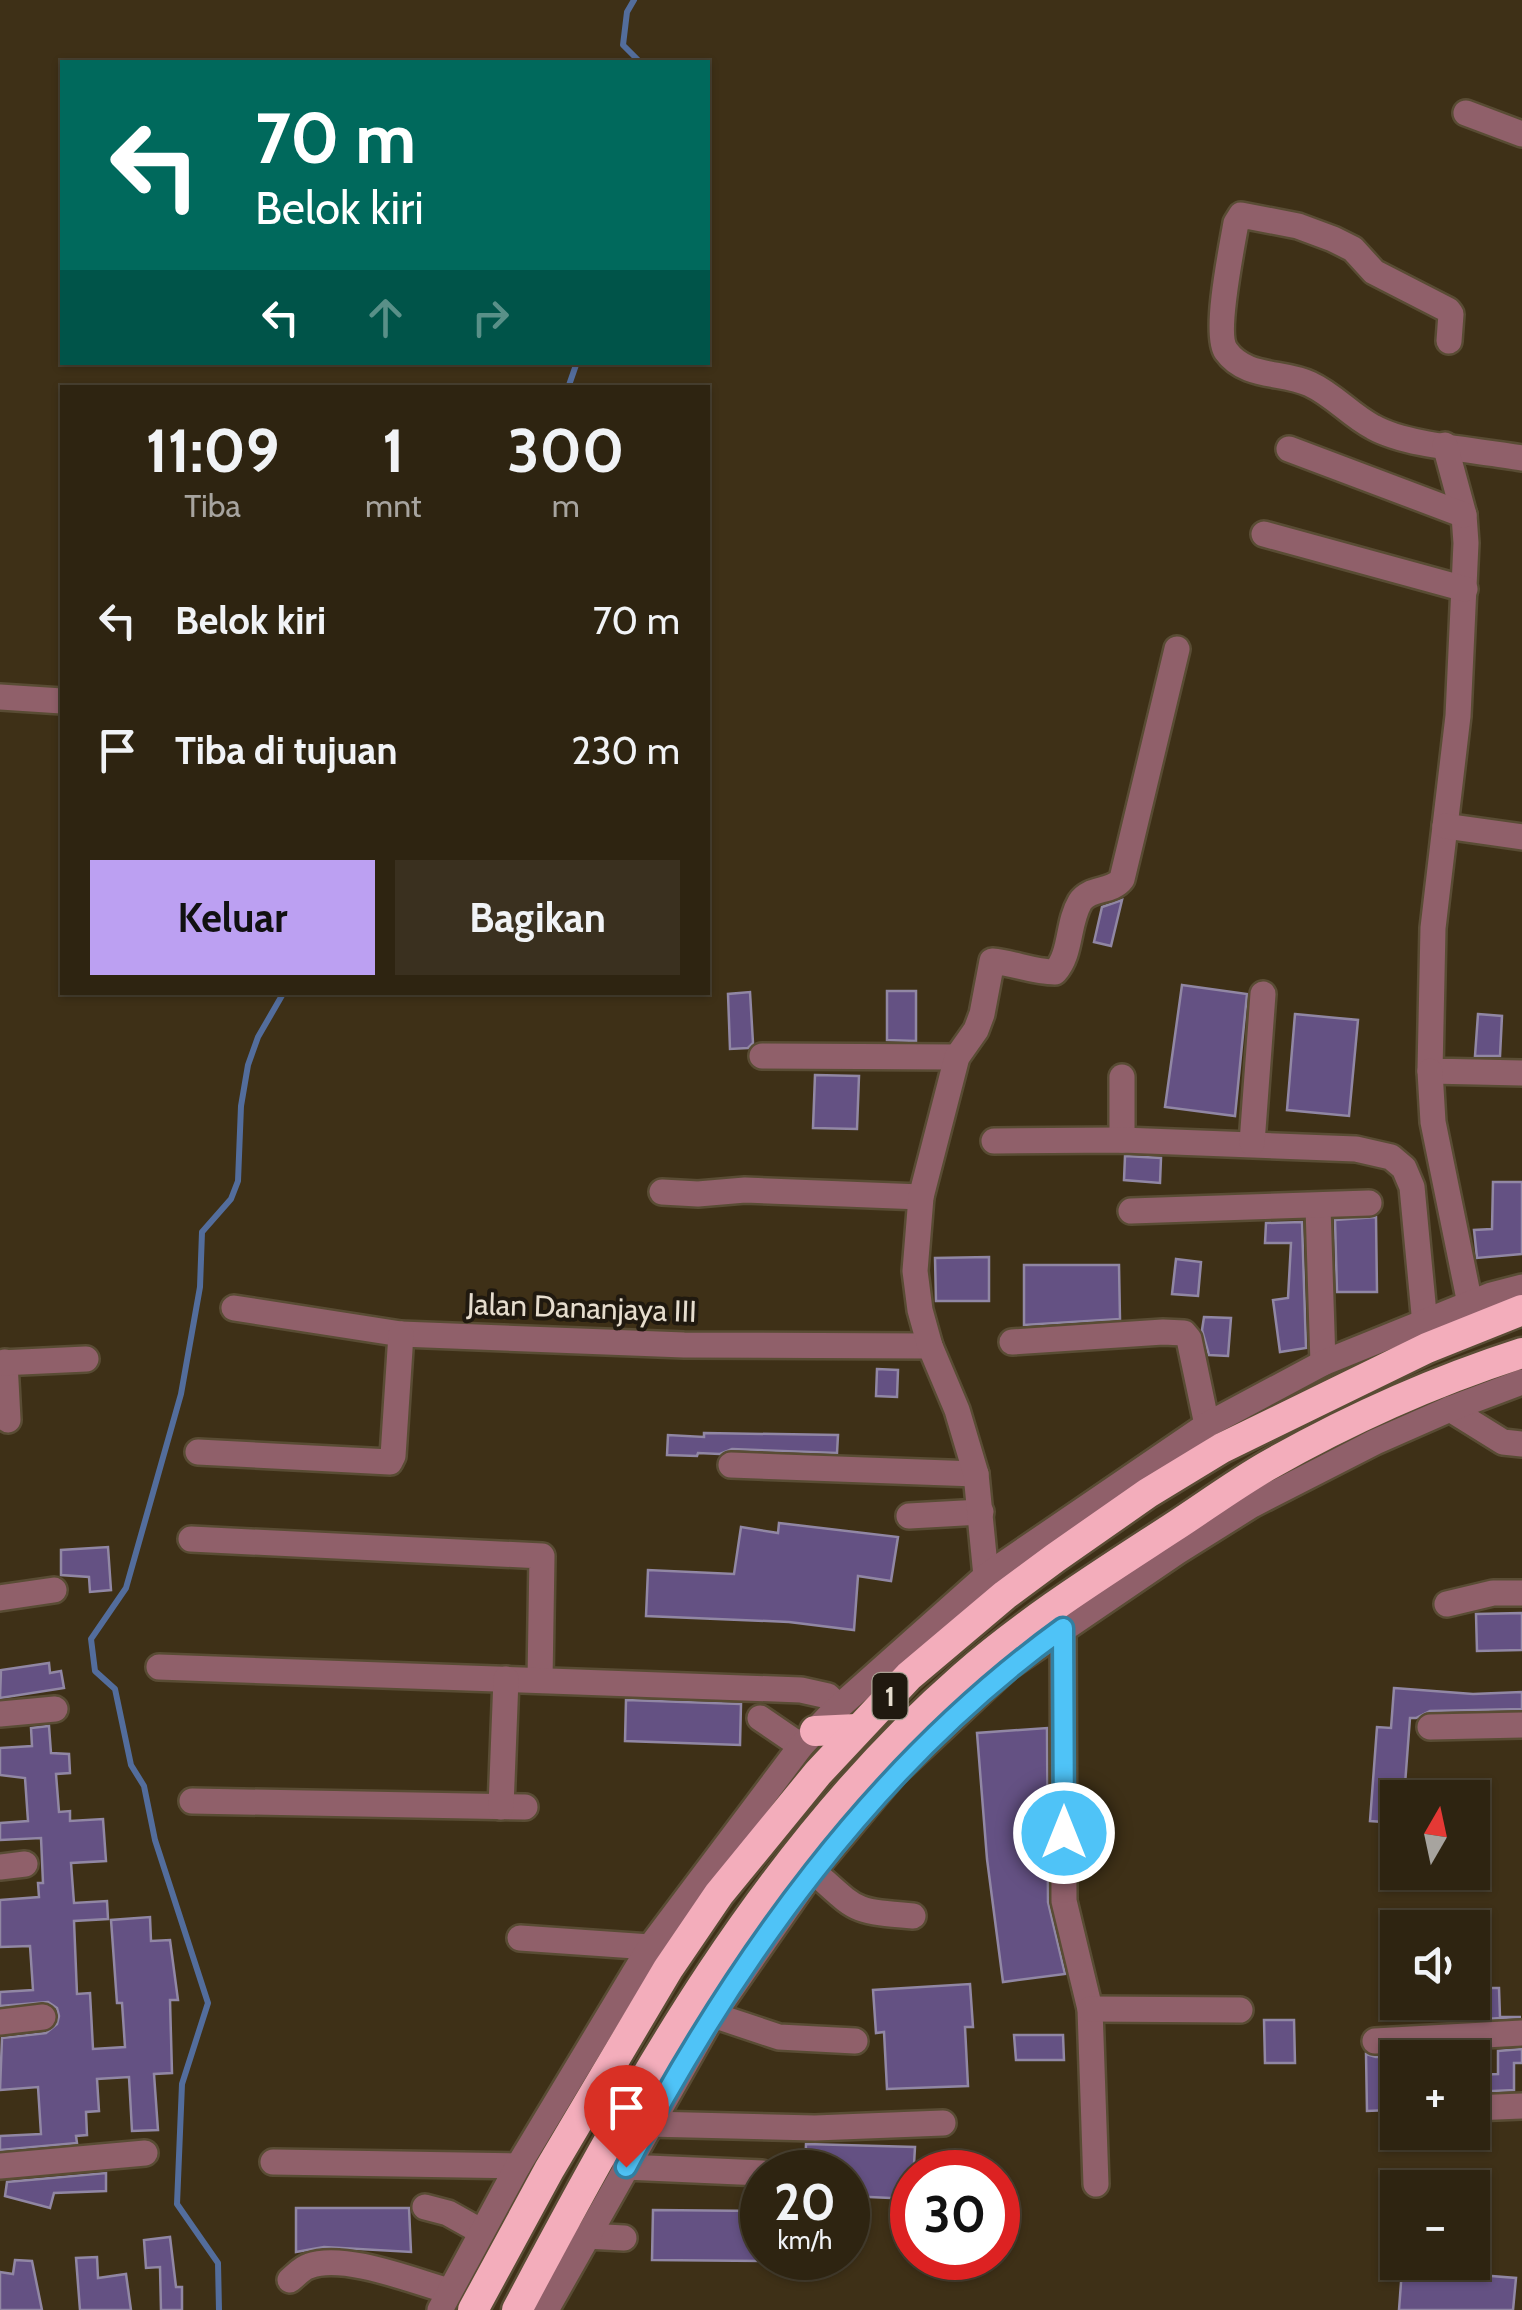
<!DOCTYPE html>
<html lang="id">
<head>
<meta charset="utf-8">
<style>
  body { margin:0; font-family:Cabin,sans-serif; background:#3a301f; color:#f1f3f6; height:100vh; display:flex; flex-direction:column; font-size:38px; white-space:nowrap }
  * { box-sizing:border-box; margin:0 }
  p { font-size:32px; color:#a7a49f }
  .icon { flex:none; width:55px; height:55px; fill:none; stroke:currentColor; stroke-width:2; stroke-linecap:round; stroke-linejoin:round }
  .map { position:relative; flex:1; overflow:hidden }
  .details { position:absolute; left:60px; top:385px; width:650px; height:610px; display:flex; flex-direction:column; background:#2e2411; border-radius:0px; box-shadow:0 2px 8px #0004,0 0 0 2px #494131 }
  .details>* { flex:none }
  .banner { position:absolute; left:60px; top:60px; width:650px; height:305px; border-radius:0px; box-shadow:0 2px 8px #0004,0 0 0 2px #494131; background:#00695c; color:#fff; overflow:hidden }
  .needle { width:65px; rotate:9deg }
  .controls { position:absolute; left:1380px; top:1780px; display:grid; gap:20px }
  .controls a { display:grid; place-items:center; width:110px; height:110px; border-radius:0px; background:#2e2411; box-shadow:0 2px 8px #0004,0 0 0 2px #494131; font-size:50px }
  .speed { position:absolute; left:740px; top:2150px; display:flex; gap:20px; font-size:50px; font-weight:700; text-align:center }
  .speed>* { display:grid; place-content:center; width:130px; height:130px; border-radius:50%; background:#2e2411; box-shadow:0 2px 8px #0004,0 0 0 2px #494131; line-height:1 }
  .speed small { font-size:25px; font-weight:400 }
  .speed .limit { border:15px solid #d22; background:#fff; color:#111 }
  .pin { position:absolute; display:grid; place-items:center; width:85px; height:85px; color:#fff; margin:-102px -42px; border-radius:50% 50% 50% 0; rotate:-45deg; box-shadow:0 0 10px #0007 }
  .pin .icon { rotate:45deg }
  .me { position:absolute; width:110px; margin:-55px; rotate:0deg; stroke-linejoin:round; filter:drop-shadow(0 0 8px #0008) }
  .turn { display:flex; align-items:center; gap:35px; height:210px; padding:0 30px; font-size:45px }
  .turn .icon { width:130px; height:130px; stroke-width:2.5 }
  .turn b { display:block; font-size:70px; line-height:85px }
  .lanes { display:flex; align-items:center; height:95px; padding:0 30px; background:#0003; justify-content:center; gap:50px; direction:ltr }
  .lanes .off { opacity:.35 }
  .eta { display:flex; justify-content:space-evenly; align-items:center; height:170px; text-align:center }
  .eta b { font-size:60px; font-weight:700; line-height:70px }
  .primary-button { display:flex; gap:20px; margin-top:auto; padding:20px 30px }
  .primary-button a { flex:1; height:115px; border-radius:0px; background:#bca0f2; color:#111; font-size:40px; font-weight:700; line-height:115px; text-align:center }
  .primary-button a+a { background:#3a301f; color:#f1f3f6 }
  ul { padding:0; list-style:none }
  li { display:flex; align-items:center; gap:30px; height:130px; padding:0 30px }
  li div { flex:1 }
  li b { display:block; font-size:38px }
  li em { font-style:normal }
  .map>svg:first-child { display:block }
</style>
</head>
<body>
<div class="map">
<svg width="1522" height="2310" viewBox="0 0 1522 2310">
  <rect width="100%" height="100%" fill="#3e3017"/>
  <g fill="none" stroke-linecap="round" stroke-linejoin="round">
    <g stroke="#536d9c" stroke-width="6">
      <polyline points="634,0 627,12 623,45 640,62"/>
      <polyline points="568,388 577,362"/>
      <polyline points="219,2310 218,2263 177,2204 182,2084 208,2003 155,1840 144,1786 131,1765 115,1689 95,1671 91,1639 126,1588 181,1394 200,1287 202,1232 231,1199 238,1181 241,1106 248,1065 258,1037 284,992"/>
    </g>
  </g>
  <g fill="#645183" stroke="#9187a4" stroke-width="2.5">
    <polygon points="1122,900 1111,946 1094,942 1102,907"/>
    <polygon points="1182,985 1247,994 1235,1116 1165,1107"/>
    <polygon points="887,991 916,991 916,1041 887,1040"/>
    <polygon points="750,992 753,1043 748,1048 730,1049 728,994"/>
    <polygon points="1295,1014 1358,1020 1349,1116 1287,1110"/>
    <polygon points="1478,1014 1502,1016 1500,1056 1475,1056"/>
    <polygon points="815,1075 859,1076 857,1129 813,1128"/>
    <polygon points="1125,1156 1161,1158 1160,1183 1124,1180"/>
    <polygon points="1493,1182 1522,1182 1522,1254 1477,1258 1474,1230 1492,1229"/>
    <polygon points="1376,1217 1377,1292 1337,1292 1335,1220"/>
    <polygon points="1302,1222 1306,1348 1280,1352 1273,1300 1288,1298 1291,1243 1265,1243 1266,1223"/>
    <polygon points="989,1257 989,1301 936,1301 935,1258"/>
    <polygon points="1176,1259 1201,1262 1198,1296 1172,1294"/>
    <polygon points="1024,1265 1119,1265 1120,1319 1024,1325"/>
    <polygon points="1204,1317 1231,1318 1228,1356 1209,1355 1202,1330"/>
    <polygon points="877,1369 898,1370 897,1397 876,1396"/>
    <polygon points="704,1433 838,1435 837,1453 732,1449 720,1454 698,1453 697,1456 667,1455 668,1435 704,1437"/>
    <polygon points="779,1523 898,1537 891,1581 858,1576 854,1630 789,1622 646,1616 648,1570 734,1574 741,1527 778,1533"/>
    <polygon points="108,1547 111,1590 90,1592 89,1577 61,1575 61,1550"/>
    <polygon points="1522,1613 1522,1650 1477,1651 1476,1614"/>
    <polygon points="49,1663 50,1673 61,1671 64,1688 0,1698 1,1670"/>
    <polygon points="1394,1688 1473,1694 1522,1692 1522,1709 1430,1711 1416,1718 1410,1718 1404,1798 1398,1798 1398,1823 1370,1821 1377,1727 1391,1728"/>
    <polygon points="626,1700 741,1704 740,1745 625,1741"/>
    <polygon points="49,1726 51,1753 69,1754 70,1773 56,1774 59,1812 70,1811 70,1821 103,1819 106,1861 71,1863 74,1903 107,1901 108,1919 74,1921 77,1994 90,1993 93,2049 125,2047 122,2003 117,2003 111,1920 150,1917 151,1941 170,1940 178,2000 170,2000 172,2073 154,2074 158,2130 132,2131 129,2077 97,2079 99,2111 86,2112 87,2135 76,2136 77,2143 0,2150 0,2136 41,2134 38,2087 0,2090 2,2038 46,2033 57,2024 59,2016 57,2008 48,2002 0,2006 0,1992 33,1990 30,1946 0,1947 0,1900 39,1897 38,1883 43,1883 41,1838 0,1840 0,1823 28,1821 25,1778 0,1775 0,1748 32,1746 31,1728"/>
    <polygon points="1047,1728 1048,1902 1065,1974 1003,1982 987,1859 977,1733"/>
    <polygon points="970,1984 973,2027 965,2027 968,2086 887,2089 884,2032 876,2033 873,1990"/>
    <polygon points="1483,1988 1499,1988 1500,2017 1521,2017 1484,2019"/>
    <polygon points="1264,2020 1294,2020 1295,2063 1265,2063"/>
    <polygon points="1014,2035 1063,2035 1064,2060 1016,2060"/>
    <polygon points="1522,2049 1522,2063 1514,2063 1514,2090 1472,2092 1472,2075 1498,2074 1498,2051"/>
    <polygon points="1366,2054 1376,2057 1398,2056 1398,2101 1390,2101 1390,2110 1367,2111"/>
    <polygon points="806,2144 915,2147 912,2199 848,2196 848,2172 805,2172"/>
    <polygon points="106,2173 106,2191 54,2193 50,2208 5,2196 7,2182"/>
    <polygon points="296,2208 409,2208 411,2252 324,2247 296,2252"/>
    <polygon points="653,2210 762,2211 762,2261 652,2260"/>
    <polygon points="170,2237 176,2287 182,2287 182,2310 161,2310 160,2267 146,2268 144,2240"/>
    <polygon points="97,2257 98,2278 126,2274 131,2310 80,2310 76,2258"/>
    <polygon points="15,2260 32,2261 42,2310 0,2310 0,2272 13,2274"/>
    <polygon points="1402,2269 1516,2278 1513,2310 1399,2310"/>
  </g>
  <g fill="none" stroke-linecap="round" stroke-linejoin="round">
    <defs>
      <g id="minor">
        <polyline points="1466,113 1522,134"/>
        <path d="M1449,341L1451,314L1448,310L1374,272L1353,249L1333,239L1298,226L1241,215L1236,223C1232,246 1214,334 1226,351C1246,379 1283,371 1310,384C1334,395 1350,415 1373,427C1409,447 1480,450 1522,458"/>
        <polyline points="1445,445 1464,515 1466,543 1458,716 1433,928 1430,1071 1522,1073"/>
        <polyline points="1289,449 1464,515"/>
        <polyline points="1264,534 1465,589"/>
        <polyline points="0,697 62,701"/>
        <polyline points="1445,826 1522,837"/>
        <polyline points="762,1056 957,1057"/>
        <polyline points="1430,1071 1433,1122 1470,1304"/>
        <polyline points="1122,1077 1122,1140"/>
        <polyline points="994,1141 1122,1140 1356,1149 1391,1157 1404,1168 1412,1187 1426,1335"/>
        <polyline points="1252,1143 1263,994"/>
        <polyline points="662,1192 698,1194 745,1190 921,1197"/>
        <polyline points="1318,1207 1323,1363"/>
        <polyline points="1131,1211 1369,1203"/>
        <polyline points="234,1308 401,1334 684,1345 930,1346"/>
        <polyline points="1012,1342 1163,1332 1184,1333 1189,1339 1207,1425"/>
        <polyline points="5,1362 8,1420"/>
        <polyline points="0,1363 86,1359"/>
        <polyline points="1450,1409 1503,1442 1522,1444"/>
        <polyline points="198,1452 390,1462 393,1456 401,1334"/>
        <polyline points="731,1465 976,1474"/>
        <polyline points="909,1516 981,1512"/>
        <polyline points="191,1539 542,1556 540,1680"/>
        <path d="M986,1576L976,1474L957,1410L930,1346L920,1310L915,1271L921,1197L957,1057L976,1030L982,1014L992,961C1014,963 1033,972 1055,972C1072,953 1067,924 1080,902C1089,887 1112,893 1122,879L1177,649"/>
        <polyline points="0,1598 54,1590"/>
        <polyline points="1447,1604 1493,1593 1522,1593"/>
        <polyline points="1063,1627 1064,1901 1090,2009 1096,2184"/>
        <polyline points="159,1667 801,1690 828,1696 839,1707"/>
        <polyline points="0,1714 55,1709"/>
        <polyline points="760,1718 801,1746"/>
        <polyline points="1430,1727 1522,1725"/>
        <polyline points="192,1801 525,1807"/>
        <polyline points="501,1807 506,1679"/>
        <polyline points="0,1867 25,1864"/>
        <path d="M813,1871C858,1911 851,1911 913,1916"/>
        <polyline points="520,1938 650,1947"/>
        <polyline points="1090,2009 1240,2010"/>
        <polyline points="713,2015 779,2037 855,2041"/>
        <polyline points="0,2022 43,2017"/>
        <polyline points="1375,2041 1522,2033"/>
        <polyline points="1472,2108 1522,2106"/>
        <polyline points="648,2124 815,2128 943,2123"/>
        <polyline points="273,2162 518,2166"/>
        <polyline points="0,2166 145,2153"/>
        <polyline points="625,2167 762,2173"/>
        <polyline points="425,2207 448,2213 482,2232"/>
        <polyline points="586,2236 624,2238"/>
        <path d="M290,2280C296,2275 302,2268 309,2266C344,2253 413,2281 449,2291"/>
        <polyline points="440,2310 518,2166 650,1947 801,1746 831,1714 986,1576 1207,1425 1323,1363 1491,1295 1522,1287"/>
        <polyline points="546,2310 713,2015 813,1871 894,1774 1008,1667 1177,1552 1252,1505 1375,1442 1450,1409 1522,1382"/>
      </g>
      <g id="highway">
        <polyline points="815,1731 857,1729"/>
        <polyline points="473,2310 549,2170 668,1969 719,1894 818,1773 909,1676 1005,1595 1055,1558 1148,1493 1222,1448 1427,1348 1522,1310"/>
        <path d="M517,2310C638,2082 765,1850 963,1677C1028,1620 1100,1575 1172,1528C1203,1508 1234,1485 1267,1466C1346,1421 1435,1381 1522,1353"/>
      </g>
    </defs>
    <use href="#minor" stroke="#594c34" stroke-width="30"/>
    <use href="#highway" stroke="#594c34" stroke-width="35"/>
    <use href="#minor" stroke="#90606a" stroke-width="25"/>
    <use href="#highway" stroke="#f3adbb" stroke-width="30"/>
  </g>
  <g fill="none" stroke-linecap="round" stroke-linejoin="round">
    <defs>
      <path id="route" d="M626,2167C735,1960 872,1766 1063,1628L1064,1833"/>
    </defs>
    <use href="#route" stroke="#337fa1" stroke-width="25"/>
    <use href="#route" stroke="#4fc3f7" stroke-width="18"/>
  </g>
  <g text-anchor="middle" stroke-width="8" stroke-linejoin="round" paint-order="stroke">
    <rect fill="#20190f" stroke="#aba295" stroke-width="2.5" x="872.5" y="1673" width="35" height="46" rx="8"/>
    <g font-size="28" font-weight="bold" fill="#e6ddce">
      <text x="890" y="1706">1</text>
    </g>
    <g font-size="30" fill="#e6ddce" stroke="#20190f">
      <text transform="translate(582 1308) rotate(2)" y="10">Jalan Dananjaya III</text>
    </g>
  </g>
</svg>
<div class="controls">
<a><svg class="needle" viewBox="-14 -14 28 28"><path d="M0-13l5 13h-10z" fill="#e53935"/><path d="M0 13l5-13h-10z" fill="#a7a49f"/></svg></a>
<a><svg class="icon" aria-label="sound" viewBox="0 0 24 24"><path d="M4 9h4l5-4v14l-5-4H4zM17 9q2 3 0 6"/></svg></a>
<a>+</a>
<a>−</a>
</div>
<div class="speed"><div>20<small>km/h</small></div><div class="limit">30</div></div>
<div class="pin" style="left:626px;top:2167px;background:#d93025"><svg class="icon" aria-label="arrive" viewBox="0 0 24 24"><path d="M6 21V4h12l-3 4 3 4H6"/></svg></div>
<svg class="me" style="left:1064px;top:1833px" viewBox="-20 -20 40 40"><circle r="17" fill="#4fc3f7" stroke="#fff" stroke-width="3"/><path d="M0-11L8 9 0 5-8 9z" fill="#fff"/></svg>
<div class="banner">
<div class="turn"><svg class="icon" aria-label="left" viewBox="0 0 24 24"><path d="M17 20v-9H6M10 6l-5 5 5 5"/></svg><div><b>70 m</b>Belok kiri</div></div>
<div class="lanes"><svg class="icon" aria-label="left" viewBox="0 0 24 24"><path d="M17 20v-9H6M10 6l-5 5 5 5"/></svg><svg class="icon off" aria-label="ahead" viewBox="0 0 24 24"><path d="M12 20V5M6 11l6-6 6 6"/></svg><svg class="icon off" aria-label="right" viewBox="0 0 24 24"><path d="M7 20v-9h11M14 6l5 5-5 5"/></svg></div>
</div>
<section class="details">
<div class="eta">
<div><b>11:09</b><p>Tiba</p></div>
<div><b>1</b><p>mnt</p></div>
<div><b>300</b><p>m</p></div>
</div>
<ul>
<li><svg class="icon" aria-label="left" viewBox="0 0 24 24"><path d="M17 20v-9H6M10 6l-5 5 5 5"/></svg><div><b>Belok kiri</b></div><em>70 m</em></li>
<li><svg class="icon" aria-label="arrive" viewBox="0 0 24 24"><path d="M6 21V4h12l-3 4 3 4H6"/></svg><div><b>Tiba di tujuan</b></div><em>230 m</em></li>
</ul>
<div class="primary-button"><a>Keluar</a><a>Bagikan</a></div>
</section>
</div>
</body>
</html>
